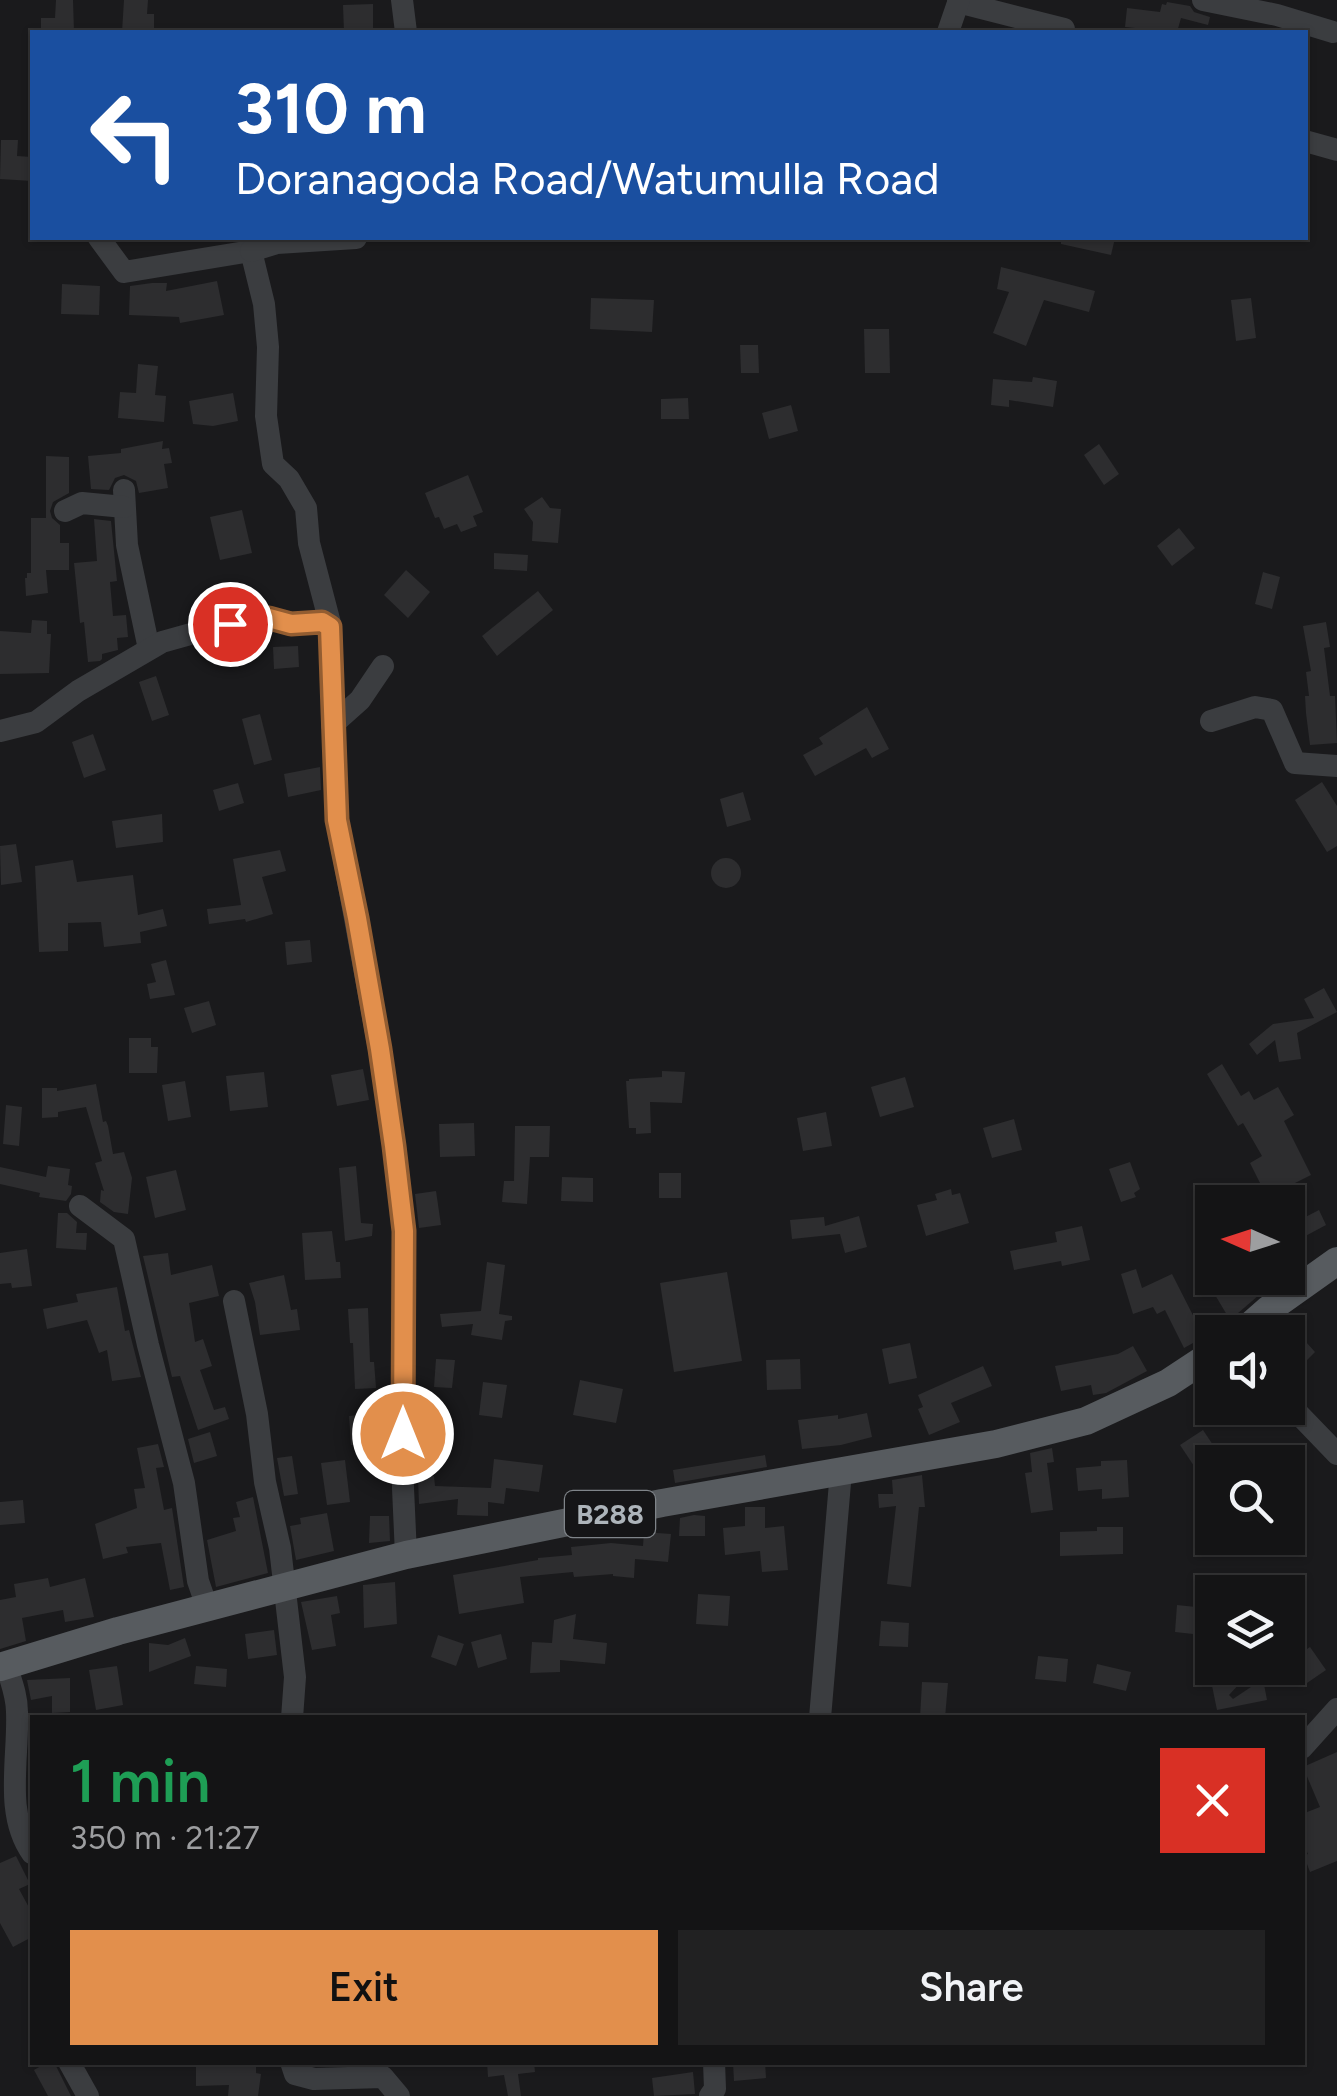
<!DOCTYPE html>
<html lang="en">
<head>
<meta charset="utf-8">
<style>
  body { margin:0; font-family:Figtree,sans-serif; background:#212122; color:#f1f3f6; height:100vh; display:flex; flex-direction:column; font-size:38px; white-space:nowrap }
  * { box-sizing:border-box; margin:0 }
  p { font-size:32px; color:#9d9ea0 }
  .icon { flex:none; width:55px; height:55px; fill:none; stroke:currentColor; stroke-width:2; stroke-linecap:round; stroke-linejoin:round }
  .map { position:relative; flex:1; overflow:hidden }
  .drawer { position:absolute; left:30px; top:1715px; width:1275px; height:350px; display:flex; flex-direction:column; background:#141415; border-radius:0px; box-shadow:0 2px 8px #0004,0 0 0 2px #333334 }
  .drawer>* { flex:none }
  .top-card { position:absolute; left:30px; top:30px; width:1278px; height:210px; border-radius:0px; box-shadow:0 2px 8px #0004,0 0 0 2px #333334; background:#1a4fa0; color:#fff; overflow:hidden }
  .needle { width:65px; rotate:273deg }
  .fabs { position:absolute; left:1195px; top:1185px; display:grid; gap:20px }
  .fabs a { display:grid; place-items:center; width:110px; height:110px; border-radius:0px; background:#141415; box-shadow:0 2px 8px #0004,0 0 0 2px #333334; font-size:50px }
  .pin { position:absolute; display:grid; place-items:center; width:85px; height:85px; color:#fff; margin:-42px; border:5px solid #fff; border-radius:50%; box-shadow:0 2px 10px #0007 }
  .me { position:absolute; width:110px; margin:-55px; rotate:0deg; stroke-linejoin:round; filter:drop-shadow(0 0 8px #0008) }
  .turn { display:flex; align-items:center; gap:35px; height:210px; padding:0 40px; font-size:45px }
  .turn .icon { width:130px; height:130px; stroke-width:2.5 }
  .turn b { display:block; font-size:70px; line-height:85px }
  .round { display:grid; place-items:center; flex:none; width:105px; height:105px; border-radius:0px; background:#212122 }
  .overview { display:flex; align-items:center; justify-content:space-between; height:170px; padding:0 40px }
  h1 { font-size:60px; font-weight:600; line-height:75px; color:#1e9e55 }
  .cta { display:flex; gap:20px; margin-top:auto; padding:20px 40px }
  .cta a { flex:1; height:115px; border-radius:0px; background:#e28f4c; color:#111; font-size:40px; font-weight:600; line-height:115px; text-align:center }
  .cta a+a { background:#212122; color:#f1f3f6 }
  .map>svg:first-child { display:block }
</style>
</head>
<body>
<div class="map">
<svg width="1337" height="2096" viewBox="0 0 1337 2096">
  <rect width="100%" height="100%" fill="#1a1a1c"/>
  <g fill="#2d2d2f">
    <polygon points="56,0 73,0 74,32 41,32 41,18 55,18"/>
    <polygon points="124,0 148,0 147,14 154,14 154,32 122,32"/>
    <polygon points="1167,2 1190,6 1194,12 1210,17 1208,25 1181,18 1177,32 1154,32 1155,30 1125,27 1127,8 1160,12 1162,4 1166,5"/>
    <polygon points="373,4 373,32 344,32 343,5"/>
    <polygon points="1,140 18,140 17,156 32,157 32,181 0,179"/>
    <polygon points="1061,238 1115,238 1111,255 1061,244"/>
    <polygon points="1001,267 1095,291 1089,312 1044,300 1026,346 993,333 1009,292 997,289"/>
    <polygon points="217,281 224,315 180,323 179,317 129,315 130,286 152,283 167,283 166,291"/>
    <polygon points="62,284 100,286 99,315 61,314"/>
    <polygon points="591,298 654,300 652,332 590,329"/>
    <polygon points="1251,298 1256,338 1236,341 1231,300"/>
    <polygon points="864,329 889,329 890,373 865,373"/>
    <polygon points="740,345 758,345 759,373 741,373"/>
    <polygon points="138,364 158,366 155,395 166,396 164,422 118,418 120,392 136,393"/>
    <polygon points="1033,377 1057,381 1053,407 1009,400 1009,407 991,405 993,379 1032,382"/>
    <polygon points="233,393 238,421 213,426 193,424 189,401"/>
    <polygon points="688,398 689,419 661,419 661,399"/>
    <polygon points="791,405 798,431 769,439 762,413"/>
    <polygon points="163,441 162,449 169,448 172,463 164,464 168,488 139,493 136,481 124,475 115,478 109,490 91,489 88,456 121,453 121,449"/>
    <polygon points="1099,444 1119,474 1104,485 1084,455"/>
    <polygon points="46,456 69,457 69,493 53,502 50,511 52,518 60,525 60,543 69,543 69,570 46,570 48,593 26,596 25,578 27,578 27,573 31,573 31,518 46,518"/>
    <polygon points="468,475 483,512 473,516 477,526 461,532 457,524 444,529 439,517 435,518 425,493"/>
    <polygon points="542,497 550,508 561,509 558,543 532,541 533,522 524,509"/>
    <polygon points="242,510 252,553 220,560 210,517"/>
    <polygon points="94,519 111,521 117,581 110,582 113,616 126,615 128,637 117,638 118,650 102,654 102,659 100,661 88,662 84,622 80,623 74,563 97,561"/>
    <polygon points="1179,528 1195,548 1172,566 1157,546"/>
    <polygon points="494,553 528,555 527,571 494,569"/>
    <polygon points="406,570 430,592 408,618 384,595"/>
    <polygon points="1263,572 1280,577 1272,609 1255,604"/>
    <polygon points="538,591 553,610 497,656 482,636"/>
    <polygon points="32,620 47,621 47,634 51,634 49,673 0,674 0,631 31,633"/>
    <polygon points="1326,622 1330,647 1324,648 1330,696 1335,696 1337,743 1310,745 1306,713 1305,696 1309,696 1306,672 1311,671 1303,626"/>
    <polygon points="298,646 299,667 274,669 273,647"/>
    <polygon points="156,676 169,715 152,721 139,682"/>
    <polygon points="867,707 889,749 872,758 866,748 815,776 803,755 823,744 819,738"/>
    <polygon points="260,714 272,760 254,765 242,719"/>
    <polygon points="93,734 106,770 84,778 72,742"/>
    <polygon points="320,767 321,790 288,797 284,774"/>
    <polygon points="1322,782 1337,806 1337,846 1327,852 1295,800"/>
    <polygon points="238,783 244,803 219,811 213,790"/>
    <polygon points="743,792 751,820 727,827 720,799"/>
    <polygon points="162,814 163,842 116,848 112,821"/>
    <polygon points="16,844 22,882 1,885 0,846"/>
    <polygon points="280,850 286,871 262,877 273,914 246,922 245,919 209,924 207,909 241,905 233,859"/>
    <circle cx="726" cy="873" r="15"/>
    <polygon points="73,860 77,882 133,875 138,915 163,909 167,926 140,932 141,943 104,947 101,922 68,923 68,951 39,952 35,866"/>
    <polygon points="310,940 312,962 287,965 285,942"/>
    <polygon points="166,960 175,995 150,999 147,984 156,982 151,964"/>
    <polygon points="1324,988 1337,1012 1297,1033 1301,1059 1279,1062 1275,1040 1257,1055 1249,1044 1273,1024 1314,1018 1304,999"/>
    <polygon points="209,1001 216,1025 192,1033 184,1008"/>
    <polygon points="129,1038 151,1038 151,1047 158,1047 157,1073 129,1073"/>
    <polygon points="1222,1064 1241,1096 1249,1091 1254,1100 1278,1087 1294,1115 1284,1121 1311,1175 1267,1197 1250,1163 1262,1156 1243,1123 1238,1126 1207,1074"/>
    <polygon points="363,1069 369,1100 337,1106 331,1075"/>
    <polygon points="662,1071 685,1072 682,1103 650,1102 651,1133 636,1134 636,1128 629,1128 626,1081 629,1081 629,1079 662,1077"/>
    <polygon points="264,1072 268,1107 230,1111 226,1076"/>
    <polygon points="905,1077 914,1107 880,1117 871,1087"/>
    <polygon points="185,1081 191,1117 168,1121 162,1085"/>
    <polygon points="96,1084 103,1122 106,1121 108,1126 113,1154 124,1152 132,1178 128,1214 114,1212 100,1202 101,1190 104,1191 95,1163 102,1161 86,1107 58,1112 58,1117 42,1118 42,1088 57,1088 57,1091"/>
    <polygon points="6,1105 22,1107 19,1146 3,1144"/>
    <polygon points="826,1112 832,1146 803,1151 797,1118"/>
    <polygon points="1014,1119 1022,1150 992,1158 983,1128"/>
    <polygon points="474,1123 475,1156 440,1157 439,1124"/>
    <polygon points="515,1126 550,1126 549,1157 530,1157 527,1204 502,1202 504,1181 514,1181"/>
    <polygon points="1130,1162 1140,1189 1134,1193 1136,1197 1121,1202 1109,1169"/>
    <polygon points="48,1166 70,1169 68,1185 72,1186 71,1194 66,1201 39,1197 40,1193 0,1184 0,1167 46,1177"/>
    <polygon points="356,1166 361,1223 373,1224 372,1236 345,1241 339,1168"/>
    <polygon points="176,1170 186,1210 155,1218 146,1177"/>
    <rect x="659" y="1173" width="22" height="25"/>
    <polygon points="562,1177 593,1178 593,1202 561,1201"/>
    <polygon points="951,1189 952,1195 960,1193 969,1223 926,1236 917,1205 937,1200 935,1194"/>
    <polygon points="436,1191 441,1225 419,1228 415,1194"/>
    <polygon points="1319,1210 1326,1225 1298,1240 1290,1225"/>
    <polygon points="58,1213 67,1213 77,1222 76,1233 87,1233 86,1250 56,1248"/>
    <polygon points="859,1216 867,1247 845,1253 840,1234 792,1239 790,1220 824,1217 825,1226"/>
    <polygon points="1082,1226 1090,1260 1062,1266 1061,1261 1014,1270 1010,1251 1057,1242 1055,1232"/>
    <polygon points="332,1231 336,1262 340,1262 341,1278 305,1280 302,1233"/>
    <polygon points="27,1249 32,1286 12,1288 11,1283 0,1284 0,1253"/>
    <polygon points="168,1253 171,1275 212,1265 219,1296 189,1303 195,1342 203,1339 212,1366 200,1370 214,1410 225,1407 229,1419 198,1430 180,1376 172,1377 143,1256"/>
    <polygon points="487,1262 505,1265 499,1314 512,1316 512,1320 505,1321 502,1340 471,1335 473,1324 442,1327 440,1314 481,1311"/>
    <polygon points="1136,1269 1142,1288 1172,1274 1204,1337 1184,1348 1165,1310 1157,1314 1153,1307 1133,1314 1121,1274"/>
    <polygon points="727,1272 742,1361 674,1372 660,1283"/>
    <polygon points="284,1275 291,1310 297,1309 300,1330 260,1335 255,1302 249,1283"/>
    <polygon points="1205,1278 1249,1278 1259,1295 1230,1320"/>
    <polygon points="117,1287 125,1331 129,1330 141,1377 112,1381 107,1350 99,1353 87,1320 47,1329 43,1309 78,1302 76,1294"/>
    <polygon points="368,1308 370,1362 374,1362 376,1388 355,1389 353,1343 350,1343 348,1309"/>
    <polygon points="1288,1322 1315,1352 1300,1367 1297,1364 1288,1371"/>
    <polygon points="910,1343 917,1378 889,1384 882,1349"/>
    <polygon points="1133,1346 1147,1371 1106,1393 1093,1395 1091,1385 1061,1391 1055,1366 1118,1354"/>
    <polygon points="436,1359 455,1360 452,1388 434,1387"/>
    <polygon points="800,1359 801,1389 767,1390 766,1360"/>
    <polygon points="983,1366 992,1386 951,1403 960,1422 929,1435 918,1409 923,1407 918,1395"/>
    <polygon points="580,1380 623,1389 616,1423 573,1415"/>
    <polygon points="483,1382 507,1385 502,1418 479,1415"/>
    <polygon points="867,1413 872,1437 841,1445 802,1449 798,1420 838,1415 838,1419"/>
    <polygon points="368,1414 371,1444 351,1445 349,1416"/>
    <polygon points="1203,1430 1219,1454 1196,1469 1180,1445"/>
    <polygon points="210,1432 217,1456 194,1463 188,1439"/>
    <polygon points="158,1444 164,1467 156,1468 164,1510 172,1508 184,1587 170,1590 161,1543 126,1547 128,1553 103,1559 95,1524 137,1508 134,1489 145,1488 137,1448"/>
    <polygon points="1052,1448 1054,1462 1047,1463 1053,1510 1031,1513 1025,1473 1032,1472 1030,1453"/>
    <polygon points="765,1455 767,1467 675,1483 673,1470"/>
    <polygon points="292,1456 298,1494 284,1496 277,1458"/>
    <polygon points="494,1459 543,1465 539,1492 506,1488 504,1504 488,1502 488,1516 457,1515 458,1499 419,1504 418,1478 434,1476 435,1486 491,1488"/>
    <polygon points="345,1460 350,1502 327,1505 321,1463"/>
    <polygon points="1127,1460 1129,1497 1102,1499 1102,1489 1078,1491 1076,1468 1101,1466 1101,1461"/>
    <polygon points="922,1475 925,1507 919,1507 911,1587 887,1584 896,1506 879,1508 878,1494 893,1494 892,1480"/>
    <polygon points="253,1497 268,1573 216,1587 207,1540 236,1531 233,1518 240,1517 236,1502"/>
    <polygon points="23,1500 25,1523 0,1525 0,1502"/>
    <polygon points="745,1507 765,1507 765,1528 784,1526 788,1570 762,1572 760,1551 725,1555 723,1528 745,1526"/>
    <polygon points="327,1513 334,1551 296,1560 290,1526 301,1524 300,1518"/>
    <polygon points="694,1515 705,1516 705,1536 679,1536 680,1518"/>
    <polygon points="370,1516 389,1516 390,1541 369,1543"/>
    <polygon points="1097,1527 1123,1527 1123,1554 1060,1556 1060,1532 1097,1531"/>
    <polygon points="644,1532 671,1534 668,1562 635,1559 634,1578 613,1576 613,1574 574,1577 573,1572 520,1577 524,1603 459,1614 453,1575 538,1560 538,1558 572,1555 571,1547 611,1543 643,1546"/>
    <polygon points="48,1578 50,1587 85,1578 94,1617 65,1622 63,1610 22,1618 26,1641 0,1649 0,1600 16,1597 14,1584"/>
    <polygon points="395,1582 397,1624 364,1628 363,1585"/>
    <polygon points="698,1594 730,1596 728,1626 696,1624"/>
    <polygon points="337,1596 340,1613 331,1615 336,1646 312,1650 301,1602"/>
    <polygon points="1177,1605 1196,1607 1193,1634 1175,1632"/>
    <polygon points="576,1614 573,1639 607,1643 605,1664 560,1660 560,1672 530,1673 532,1642 552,1643 554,1620"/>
    <polygon points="881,1621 909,1623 908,1647 879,1646"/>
    <polygon points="274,1630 277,1655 248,1659 245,1634"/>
    <polygon points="501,1634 507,1659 478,1668 471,1642"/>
    <polygon points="438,1635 464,1644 456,1666 431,1657"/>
    <polygon points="185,1638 191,1656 149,1672 149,1643 168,1645"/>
    <polygon points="1310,1647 1326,1670 1307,1683 1291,1660"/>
    <polygon points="1038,1656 1068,1659 1066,1682 1035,1679"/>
    <polygon points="1097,1664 1131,1672 1126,1691 1093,1683"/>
    <polygon points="117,1666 123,1705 96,1710 89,1670"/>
    <polygon points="196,1666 227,1669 226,1687 194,1684"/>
    <polygon points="1245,1668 1254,1668 1229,1695 1233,1699 1263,1679 1267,1700 1217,1710 1209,1671 1212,1674"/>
    <polygon points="70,1678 70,1712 52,1713 52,1696 31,1700 27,1680"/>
    <polygon points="922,1682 948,1683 945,1718 920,1718"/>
    <polygon points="1337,1752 1337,1861 1310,1872 1304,1856 1308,1854 1302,1841 1302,1814 1320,1807 1303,1767"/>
    <polygon points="16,1856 30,1884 19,1889 32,1913 32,1937 13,1947 0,1923 0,1863"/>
    <polygon points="48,2062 54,2062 71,2096 48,2096 34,2070"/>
    <polygon points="196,2062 256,2062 256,2073 261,2074 258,2096 228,2096 229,2085 196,2086"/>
    <polygon points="487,2062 534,2062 535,2072 518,2074 521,2096 508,2096 504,2075 488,2077"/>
    <polygon points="733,2062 765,2062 766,2078 734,2081"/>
    <polygon points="693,2072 695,2094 654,2096 652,2078"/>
  </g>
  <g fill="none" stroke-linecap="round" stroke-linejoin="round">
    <g stroke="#3b3d40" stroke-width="22">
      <polyline points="402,0 406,32"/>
      <polyline points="1203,0 1277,15 1333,32"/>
      <polyline points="958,2 1064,29"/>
      <polyline points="948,32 959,0"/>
      <polyline points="1305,141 1337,150"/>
      <polyline points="99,238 124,272 251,251 264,304 268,347 266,416 273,464 289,479 306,508 309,543 331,627"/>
      <polyline points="251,251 277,243 356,238"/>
      <polyline points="124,490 127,545 149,649"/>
      <polyline points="65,511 82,503 124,507"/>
      <polyline points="1211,721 1255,707 1272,710 1295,763 1337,766"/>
      <polyline points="332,725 360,700 383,666"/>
      <polyline points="0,731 36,722 78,691 162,642 230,623 269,618 291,623 321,622 331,627 337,821 379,1049 395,1146 404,1231 403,1488 406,1555"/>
      <polyline points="80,1206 124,1239 148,1345 184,1483 198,1581 207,1607"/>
      <polyline points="234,1301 257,1414 265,1482 280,1548 295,1677 292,1718"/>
      <polyline points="1288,1403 1337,1454"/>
      <path d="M6,1665C11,1681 17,1695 17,1712C19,1757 4,1814 32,1853"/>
      <polyline points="820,1718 841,1471"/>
      <polyline points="1302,1748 1337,1709"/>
      <polyline points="69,2062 88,2096"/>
      <polyline points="291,2062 295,2074 314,2079 383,2077 399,2096"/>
      <polyline points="710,2096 715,2089 714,2062"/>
    </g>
    <g stroke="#575b5f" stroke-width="28">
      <polyline points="1243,1332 1268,1310 1337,1261"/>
      <polyline points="0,1667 118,1631 406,1555 662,1503 996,1444 1086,1421 1168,1383 1212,1354"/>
    </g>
  </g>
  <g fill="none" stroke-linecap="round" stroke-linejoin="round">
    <defs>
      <polyline id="route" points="230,624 269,618 291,624 322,622 330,627 337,820 357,918 380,1049 394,1146 404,1231 403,1434"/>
    </defs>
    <use href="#route" stroke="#935d31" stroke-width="25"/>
    <use href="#route" stroke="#e28f4c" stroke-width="18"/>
  </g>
  <g text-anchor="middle" stroke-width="10" stroke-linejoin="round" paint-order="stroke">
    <rect fill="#151517" stroke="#7f8489" stroke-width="2.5" x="565" y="1491" width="90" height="46" rx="8"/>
    <g font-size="28" font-weight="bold" fill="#adb4ba">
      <text x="610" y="1524">B288</text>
    </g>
  </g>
</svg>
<div class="fabs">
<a><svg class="needle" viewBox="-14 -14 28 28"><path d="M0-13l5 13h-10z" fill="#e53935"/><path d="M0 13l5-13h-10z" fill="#9d9ea0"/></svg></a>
<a><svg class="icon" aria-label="sound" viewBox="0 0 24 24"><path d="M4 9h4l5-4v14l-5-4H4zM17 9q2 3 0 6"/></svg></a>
<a><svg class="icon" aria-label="search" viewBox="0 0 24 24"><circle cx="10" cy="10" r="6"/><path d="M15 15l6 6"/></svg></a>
<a><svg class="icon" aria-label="layers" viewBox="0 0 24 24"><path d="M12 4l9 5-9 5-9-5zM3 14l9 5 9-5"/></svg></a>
</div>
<div class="pin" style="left:230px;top:624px;background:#d93025"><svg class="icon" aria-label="arrive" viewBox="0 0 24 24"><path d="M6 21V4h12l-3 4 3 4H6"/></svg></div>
<svg class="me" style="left:403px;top:1434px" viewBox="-20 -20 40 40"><circle r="17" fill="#e28f4c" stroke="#fff" stroke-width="3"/><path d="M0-11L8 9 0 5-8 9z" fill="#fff"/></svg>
<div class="top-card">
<div class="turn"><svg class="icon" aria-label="left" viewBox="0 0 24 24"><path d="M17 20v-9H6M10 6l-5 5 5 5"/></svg><div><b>310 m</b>Doranagoda Road/Watumulla Road</div></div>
</div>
<section class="drawer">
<div class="overview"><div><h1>1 min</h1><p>350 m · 21:27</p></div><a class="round" style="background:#d93025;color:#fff"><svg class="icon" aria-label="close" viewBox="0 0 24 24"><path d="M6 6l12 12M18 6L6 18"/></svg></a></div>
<div class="cta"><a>Exit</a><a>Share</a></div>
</section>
</div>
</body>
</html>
